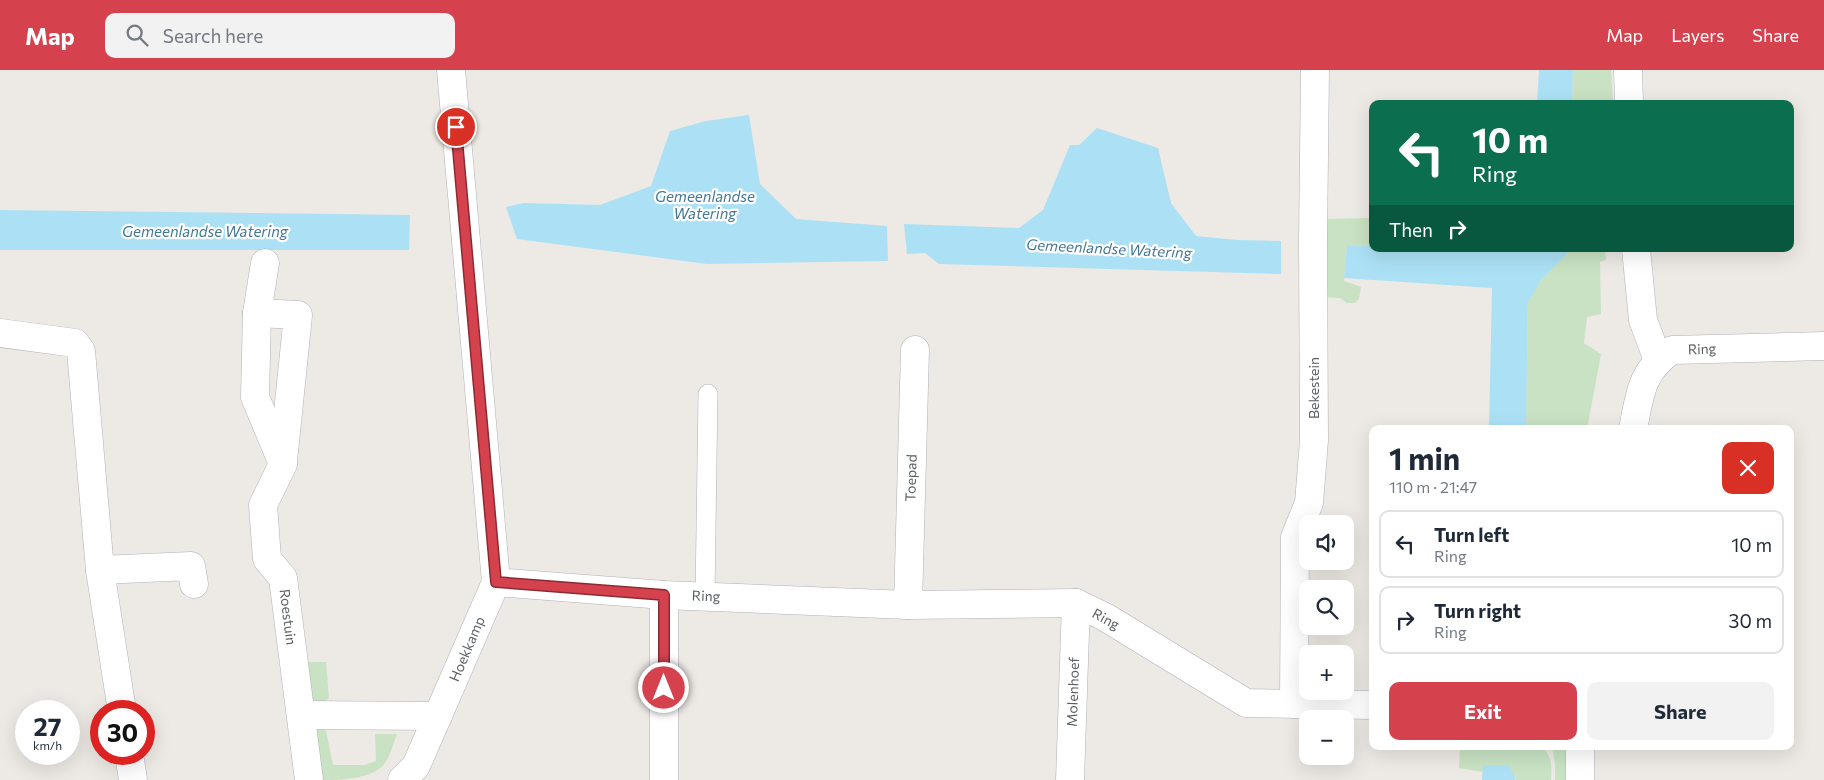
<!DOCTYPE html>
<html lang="en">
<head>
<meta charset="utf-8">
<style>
  body { margin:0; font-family:Commissioner,sans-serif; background:#f2f2f3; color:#1f2937; height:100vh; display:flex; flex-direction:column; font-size:19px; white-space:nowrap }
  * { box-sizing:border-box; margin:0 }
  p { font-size:16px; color:#747a83 }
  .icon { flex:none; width:28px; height:28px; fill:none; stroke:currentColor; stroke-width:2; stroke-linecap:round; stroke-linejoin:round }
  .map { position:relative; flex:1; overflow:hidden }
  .side { position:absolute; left:1369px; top:355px; width:425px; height:325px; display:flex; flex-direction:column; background:#fff; border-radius:10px; box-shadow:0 5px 20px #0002 }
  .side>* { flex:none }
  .top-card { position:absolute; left:1369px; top:30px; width:425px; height:152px; border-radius:10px; box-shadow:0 5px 20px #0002; background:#0b6e4f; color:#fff; overflow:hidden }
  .fabs { position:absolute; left:1299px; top:445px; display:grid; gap:10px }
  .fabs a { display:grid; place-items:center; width:55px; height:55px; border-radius:10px; background:#fff; box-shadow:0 5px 20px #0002; font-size:25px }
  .speed { position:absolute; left:15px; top:630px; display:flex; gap:10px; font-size:25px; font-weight:700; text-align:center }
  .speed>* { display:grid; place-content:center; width:65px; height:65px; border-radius:50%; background:#fff; box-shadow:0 5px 20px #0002; line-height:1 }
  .speed small { font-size:12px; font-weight:400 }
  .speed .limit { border:8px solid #d22; background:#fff; color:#111 }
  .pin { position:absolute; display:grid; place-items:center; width:42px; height:42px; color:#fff; margin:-21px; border:2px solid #fff; border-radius:50%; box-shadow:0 1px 5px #0007 }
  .me { position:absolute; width:55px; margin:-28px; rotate:0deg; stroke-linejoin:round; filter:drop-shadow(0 0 4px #0008) }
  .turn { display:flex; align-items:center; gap:18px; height:105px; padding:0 20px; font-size:22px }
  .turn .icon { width:65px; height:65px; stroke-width:2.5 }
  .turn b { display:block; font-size:35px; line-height:42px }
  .then { display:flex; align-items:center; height:48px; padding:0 20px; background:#0003; gap:10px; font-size:19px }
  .round { display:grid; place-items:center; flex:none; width:52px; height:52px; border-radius:10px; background:#f2f2f3 }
  .summary { display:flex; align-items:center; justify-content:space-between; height:85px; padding:0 20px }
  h1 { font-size:30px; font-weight:700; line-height:38px }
  .action { display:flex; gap:10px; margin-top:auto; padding:10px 20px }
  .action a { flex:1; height:58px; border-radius:10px; background:#d5424e; color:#fff; font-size:20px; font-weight:700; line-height:58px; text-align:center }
  .action a+a { background:#f2f2f3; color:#1f2937 }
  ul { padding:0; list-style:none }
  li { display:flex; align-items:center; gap:15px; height:68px; margin:0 10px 8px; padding:0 10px; border:2px solid #e0e1e3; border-radius:10px }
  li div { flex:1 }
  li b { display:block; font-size:19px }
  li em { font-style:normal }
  header { display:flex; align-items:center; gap:30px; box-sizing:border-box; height:70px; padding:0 25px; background:#d5424e; color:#fff }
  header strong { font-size:24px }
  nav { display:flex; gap:28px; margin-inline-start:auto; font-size:18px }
  .search { width:350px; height:45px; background:#f2f2f3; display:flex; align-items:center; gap:12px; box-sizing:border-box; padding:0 18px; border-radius:10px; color:#747a83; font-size:19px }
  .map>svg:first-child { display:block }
</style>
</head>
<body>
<header>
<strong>Map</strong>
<div class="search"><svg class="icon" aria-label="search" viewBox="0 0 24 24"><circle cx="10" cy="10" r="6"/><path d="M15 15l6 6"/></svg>Search here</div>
<nav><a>Map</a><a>Layers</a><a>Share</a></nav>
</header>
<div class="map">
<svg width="1824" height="710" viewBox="0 0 1824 710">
  <rect width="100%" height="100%" fill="#ede9e4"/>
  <g fill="#c8e2c3">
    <polygon points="1573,0 1611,0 1613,34 1572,34"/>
    <polygon points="1372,148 1372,176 1347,175 1344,211 1361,217 1359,229 1355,233 1347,233 1340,228 1324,227 1323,149"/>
    <polygon points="1567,179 1605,179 1606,190 1600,192 1601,244 1587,247 1584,273 1601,284 1587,359 1526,359 1528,232 1540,210 1567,184"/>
    <polygon points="298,592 326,592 329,628 313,640"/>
    <path d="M316,655L326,661L333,695H365L376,691L375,664H397C393,673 391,685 385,693C373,710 338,710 319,710L310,658Z"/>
    <path d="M1460,676H1541C1552,685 1552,697 1551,710H1516V707L1483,695V702L1459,698Z"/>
    <polygon points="1552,676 1564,676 1568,693 1567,710 1555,710 1555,694"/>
  </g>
  <g fill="#ace1f5">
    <polygon points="1539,0 1573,0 1572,34 1537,34"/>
    <polygon points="749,45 760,114 796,149 887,156 888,191 707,194 517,169 506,137 524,133 600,135 651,116 670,61 706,51"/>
    <polygon points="1097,58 1158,78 1171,133 1196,166 1237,170 1281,171 1281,204 939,194 925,183 907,184 904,154 1019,158 1043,140 1070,75 1079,75"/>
    <polygon points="0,140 410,145 409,180 0,180"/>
    <polygon points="1347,175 1372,176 1372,179 1567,179 1567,184 1541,210 1528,232 1526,359 1489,359 1492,218 1344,208"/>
    <polygon points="1483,695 1509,695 1516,710 1482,710"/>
  </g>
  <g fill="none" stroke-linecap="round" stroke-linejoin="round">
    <defs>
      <polyline id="service" points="705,526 708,324"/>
      <g id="pedestrian">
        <polyline points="265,193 257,243 255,327 283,394 263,435 267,489 283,508 309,710"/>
        <polyline points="257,243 298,245 283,391"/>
      </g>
      <g id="minor">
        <polyline points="451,0 496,512 664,525 908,535 1076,533 1105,547 1246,633 1372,635"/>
        <polyline points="1628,0 1629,34"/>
        <polyline points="1636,179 1643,250 1658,290"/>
        <polyline points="0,263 75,273 81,281 100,500 122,641"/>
        <path d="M1633,359C1640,324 1641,301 1672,280L1824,276"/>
        <polyline points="100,500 191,496 194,514"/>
        <polyline points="664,525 664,710"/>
        <polyline points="908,535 915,280"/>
        <polyline points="1294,634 1295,467 1309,433 1314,370 1313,170 1315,0"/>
        <polyline points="301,645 438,646"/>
        <polyline points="1580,676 1580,710"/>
        <polyline points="129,684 133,710"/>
        <polyline points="402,710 416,696 496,512"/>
        <polyline points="1070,710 1076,533"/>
      </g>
    </defs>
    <use href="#service" stroke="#afb2b5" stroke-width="20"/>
    <use href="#pedestrian" stroke="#afb2b5" stroke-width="29"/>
    <use href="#minor" stroke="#afb2b5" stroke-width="29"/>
    <use href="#service" stroke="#fff" stroke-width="19"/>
    <use href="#pedestrian" stroke="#fff" stroke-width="28"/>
    <use href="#minor" stroke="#fff" stroke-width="28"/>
  </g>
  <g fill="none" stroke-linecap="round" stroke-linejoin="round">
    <defs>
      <polyline id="route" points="456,57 496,512 664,525 664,618"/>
    </defs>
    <use href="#route" stroke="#8a2b33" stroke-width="12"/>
    <use href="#route" stroke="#d5424e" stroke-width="9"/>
  </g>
  <g text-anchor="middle" stroke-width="4.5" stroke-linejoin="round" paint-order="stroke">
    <g font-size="14" fill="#5c6063" stroke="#fff">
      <text transform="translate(1702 279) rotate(-2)" y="5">Ring</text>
      <text transform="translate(1314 318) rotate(-90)" y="5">Bekestein</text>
      <text transform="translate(911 408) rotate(-88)" y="5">Toepad</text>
      <text transform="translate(706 526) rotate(2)" y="5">Ring</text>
      <text transform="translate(288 547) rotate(83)" y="5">Roestuin</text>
      <text transform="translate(1106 549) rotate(29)" y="5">Ring</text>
      <text transform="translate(467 579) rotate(-67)" y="5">Hoekkamp</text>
      <text transform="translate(1073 622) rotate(-88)" y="5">Molenhoef</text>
    </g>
    <g font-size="15" font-style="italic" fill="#457894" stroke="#fff">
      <text x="705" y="132">Gemeenlandse<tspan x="705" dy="17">Watering</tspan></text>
      <text x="205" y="167">Gemeenlandse Watering</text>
      <text transform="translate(1109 179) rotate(3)" y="5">Gemeenlandse Watering</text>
    </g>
  </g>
</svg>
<div class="fabs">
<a><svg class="icon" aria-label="sound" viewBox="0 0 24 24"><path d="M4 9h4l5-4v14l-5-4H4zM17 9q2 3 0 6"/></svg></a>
<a><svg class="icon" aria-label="search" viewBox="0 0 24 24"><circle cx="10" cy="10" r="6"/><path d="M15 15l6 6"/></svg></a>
<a>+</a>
<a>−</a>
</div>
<div class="speed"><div>27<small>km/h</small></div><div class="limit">30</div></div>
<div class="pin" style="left:456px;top:57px;background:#d93025"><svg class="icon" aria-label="arrive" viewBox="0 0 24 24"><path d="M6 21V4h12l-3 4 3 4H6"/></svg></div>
<svg class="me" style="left:664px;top:618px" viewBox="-20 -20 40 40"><circle r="17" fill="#d5424e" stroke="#fff" stroke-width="3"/><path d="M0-11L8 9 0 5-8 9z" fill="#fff"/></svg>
<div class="top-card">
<div class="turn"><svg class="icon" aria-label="left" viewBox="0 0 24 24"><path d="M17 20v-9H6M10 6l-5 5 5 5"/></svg><div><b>10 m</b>Ring</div></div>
<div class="then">Then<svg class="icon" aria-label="right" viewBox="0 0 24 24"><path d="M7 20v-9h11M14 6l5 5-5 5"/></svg></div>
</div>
<section class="side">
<div class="summary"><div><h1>1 min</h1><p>110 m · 21:47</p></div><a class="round" style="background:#d93025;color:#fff"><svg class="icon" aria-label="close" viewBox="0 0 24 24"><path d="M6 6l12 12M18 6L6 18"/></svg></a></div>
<ul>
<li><svg class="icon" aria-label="left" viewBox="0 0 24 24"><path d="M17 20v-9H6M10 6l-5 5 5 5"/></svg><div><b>Turn left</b><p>Ring</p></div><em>10 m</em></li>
<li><svg class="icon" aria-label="right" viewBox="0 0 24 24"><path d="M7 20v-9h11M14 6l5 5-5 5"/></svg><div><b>Turn right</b><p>Ring</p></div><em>30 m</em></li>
</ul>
<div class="action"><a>Exit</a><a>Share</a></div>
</section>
</div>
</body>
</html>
